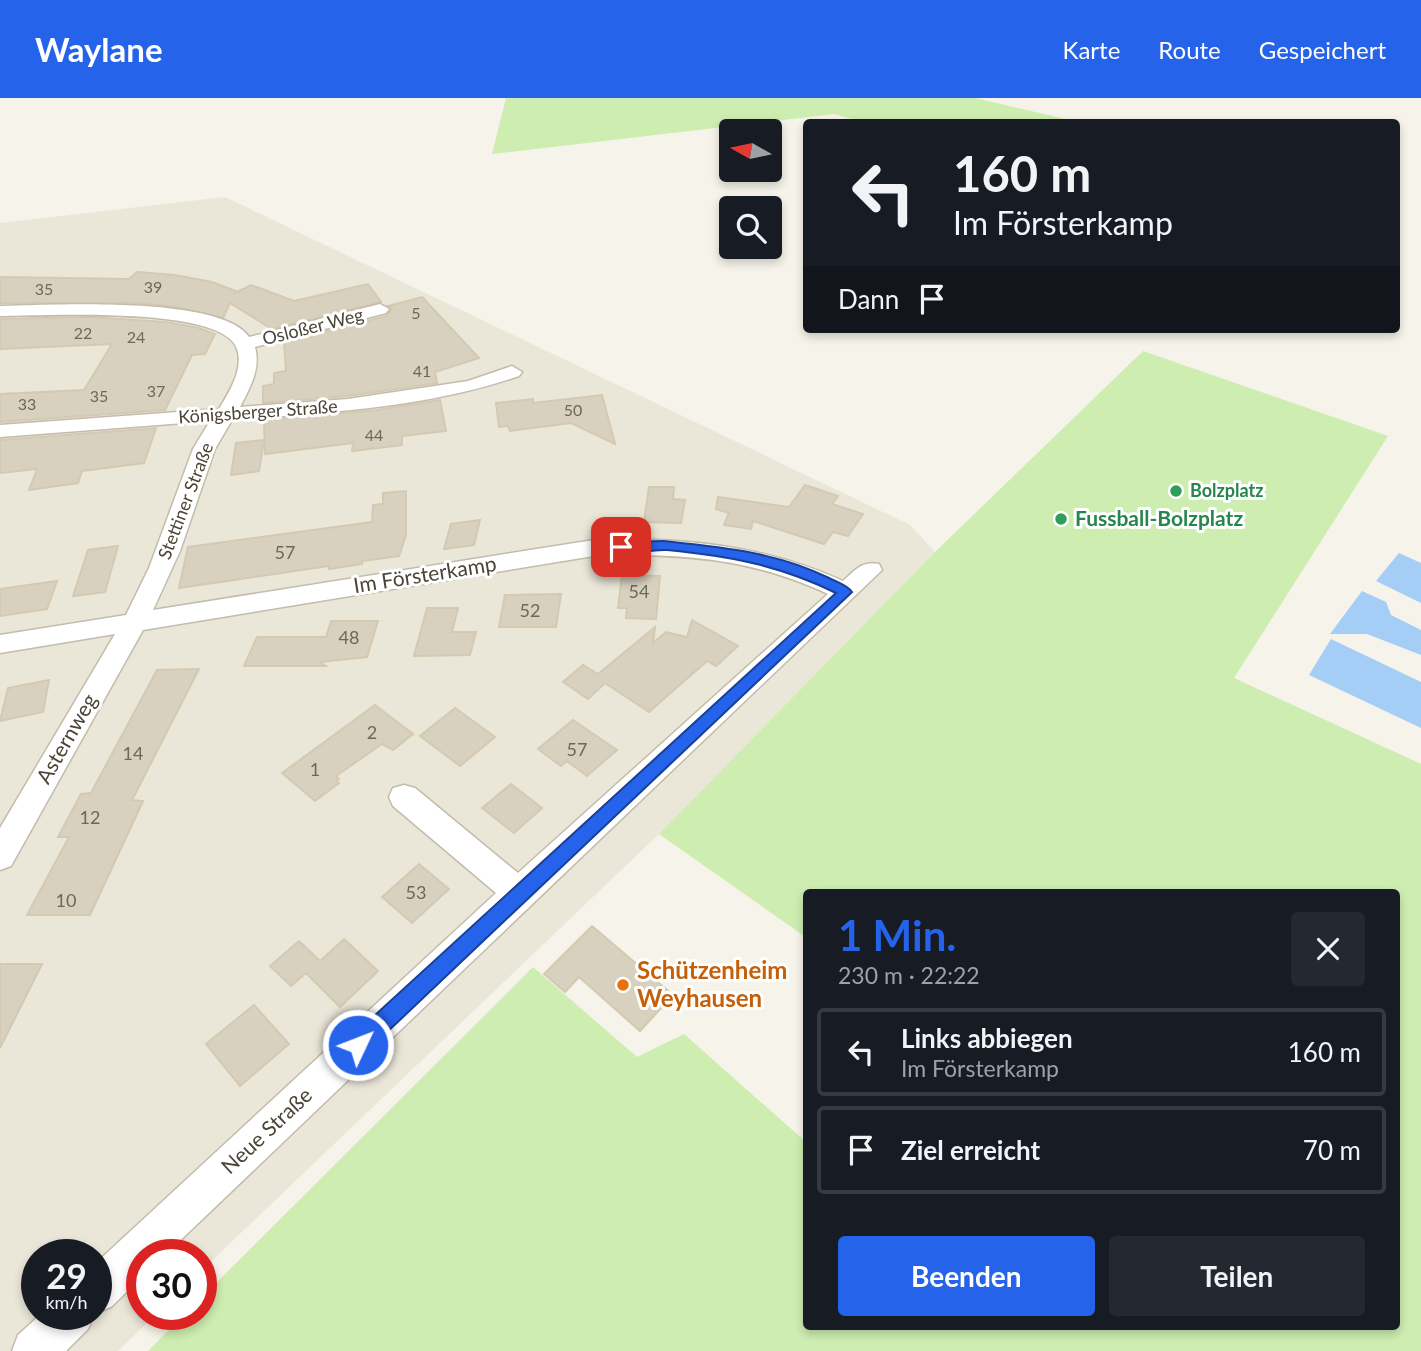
<!DOCTYPE html>
<html lang="de">
<head>
<meta charset="utf-8">
<style>
  body { margin:0; font-family:Lato,sans-serif; background:#242831; color:#f1f3f6; height:100vh; display:flex; flex-direction:column; font-size:26px; white-space:nowrap }
  * { box-sizing:border-box; margin:0 }
  p { font-size:23px; color:#9ea1a6 }
  .icon { flex:none; width:38px; height:38px; fill:none; stroke:currentColor; stroke-width:2; stroke-linecap:round; stroke-linejoin:round }
  .map { position:relative; flex:1; overflow:hidden }
  .details { position:absolute; left:803px; top:791px; width:597px; height:441px; display:flex; flex-direction:column; background:#171b24; border-radius:7px; box-shadow:0 4px 10px #0003 }
  .details>* { flex:none }
  .hud { position:absolute; left:803px; top:21px; width:597px; height:214px; border-radius:7px; box-shadow:0 4px 10px #0003; background:#171b24; color:#f1f3f6; overflow:hidden }
  .needle { width:46px; rotate:279deg }
  .tools { position:absolute; left:719px; top:21px; display:grid; gap:14px }
  .tools a { display:grid; place-items:center; width:63px; height:63px; border-radius:7px; background:#171b24; box-shadow:0 4px 10px #0003; font-size:35px }
  .speed { position:absolute; left:21px; top:1141px; display:flex; gap:14px; font-size:35px; font-weight:700; text-align:center }
  .speed>* { display:grid; place-content:center; width:91px; height:91px; border-radius:50%; background:#171b24; box-shadow:0 4px 10px #0003; line-height:1 }
  .speed small { font-size:18px; font-weight:400 }
  .speed .limit { border:10px solid #d22; background:#fff; color:#111 }
  .pin { position:absolute; display:grid; place-items:center; width:60px; height:60px; color:#fff; margin:-30px; border-radius:14px; box-shadow:0 4px 10px #0006 }
  .me { position:absolute; width:77px; margin:-38px; rotate:47deg; stroke-linejoin:round; filter:drop-shadow(0 0 5px #0008) }
  .turn { display:flex; align-items:center; gap:24px; height:147px; padding:0 35px; font-size:32px }
  .turn .icon { width:91px; height:91px; stroke-width:2.5 }
  .turn b { display:block; font-size:49px; line-height:60px }
  .then { display:flex; align-items:center; height:66px; padding:0 35px; background:#0003; gap:14px; font-size:26px }
  .round { display:grid; place-items:center; flex:none; width:74px; height:74px; border-radius:7px; background:#242831 }
  .overview { display:flex; align-items:center; justify-content:space-between; height:119px; padding:0 35px }
  h1 { font-size:42px; font-weight:700; line-height:52px; color:#2563eb }
  .button { display:flex; gap:14px; margin-top:auto; padding:14px 35px }
  .button a { flex:1; height:80px; border-radius:7px; background:#2563eb; color:#fff; font-size:28px; font-weight:700; line-height:80px; text-align:center }
  .button a+a { background:#242831; color:#f1f3f6 }
  ul { padding:0; list-style:none }
  li { display:flex; align-items:center; gap:21px; height:88px; margin:0 14px 10px; padding:0 21px; border:4px solid #363941; border-radius:7px }
  li div { flex:1 }
  li b { display:block; font-size:26px }
  li em { font-style:normal }
  header { display:flex; align-items:center; gap:42px; box-sizing:border-box; height:98px; padding:0 35px; background:#2563eb; color:#fff }
  header strong { font-size:33px }
  nav { display:flex; gap:38px; margin-inline-start:auto; font-size:24px }
  .map>svg:first-child { display:block }
</style>
</head>
<body>
<header>
<strong>Waylane</strong>
<nav><a>Karte</a><a>Route</a><a>Gespeichert</a></nav>
</header>
<div class="map">
<svg width="1421" height="1253" viewBox="0 0 1421 1253">
  <rect width="100%" height="100%" fill="#f6f3ea"/>
  <path fill="#eae6d8" fill-rule="evenodd" d="M225,99L910,427L935,454L659,736L201,1173V1157H142V1216H156L118,1253H0V125ZM37,1157H96V1216H37Z"/>
  <g fill="#cdedb1">
    <polygon points="506,0 975,0 1078,24 863,24 834,16 492,56"/>
    <polygon points="1143,253 1388,338 1234,580 1421,666 1421,1253 148,1253 185,1216 201,1216 201,1200 533,869 637,959 684,936 807,1045 807,1228 1396,1228 1396,794 807,794 807,840 659,736 935,454"/>
  </g>
  <g fill="#a4cef6">
    <polygon points="1399,455 1421,465 1421,505 1376,483"/>
    <polygon points="1362,493 1386,504 1391,517 1421,532 1421,557 1367,536 1330,536"/>
    <polygon points="1331,541 1421,584 1421,630 1309,577"/>
  </g>
  <g fill="#d9d1bf" stroke="#d4c9b1" stroke-width="2">
    <polygon points="137,174 175,177 212,184 236,193 235,195 251,187 294,203 368,186 381,204 272,231 230,205 223,220 171,208 133,205 0,205 0,179 129,181"/>
    <polygon points="422,199 479,260 435,274 437,285 348,298 263,305 263,288 274,286 274,275 286,273 284,244 387,218 392,210 388,208"/>
    <polygon points="89,219 166,224 199,230 215,236 205,256 192,257 165,312 0,324 0,296 84,292 112,246 0,251 0,221"/>
    <polygon points="602,297 615,346 571,325 510,333 508,328 499,329 496,305 533,301 533,305"/>
    <polygon points="440,302 446,333 402,338 402,347 352,353 353,345 265,356 264,322 377,312"/>
    <polygon points="156,330 144,365 82,373 78,385 29,392 37,371 0,375 0,342"/>
    <polygon points="264,342 259,373 231,377 236,345"/>
    <polygon points="805,387 838,398 832,406 863,416 848,438 833,434 824,446 753,423 751,431 724,427 729,415 716,411 718,399 789,409"/>
    <polygon points="649,389 674,389 673,401 685,402 681,425 644,424"/>
    <polygon points="406,393 406,437 399,458 362,463 362,466 329,471 329,468 179,490 188,449 372,424 373,407 383,406 383,395"/>
    <polygon points="480,422 474,447 444,451 451,426"/>
    <polygon points="118,448 105,494 73,498 88,452"/>
    <polygon points="622,477 660,478 656,521 626,520 627,510 618,510"/>
    <polygon points="57,483 47,511 0,518 0,491"/>
    <polygon points="561,496 556,529 499,529 505,497"/>
    <polygon points="427,510 458,510 452,534 476,534 470,557 414,558"/>
    <polygon points="692,522 738,548 716,568 707,563 649,614 605,585 588,601 563,584 583,567 598,576 655,529 653,545 666,534 687,539"/>
    <polygon points="331,523 378,523 367,559 320,564 326,568 244,568 257,539 326,539"/>
    <polygon points="199,571 132,702 143,703 90,817 27,817 69,739 58,739 81,696 91,695 157,572"/>
    <polygon points="49,582 43,614 0,623 8,590"/>
    <polygon points="375,607 413,636 393,652 382,646 336,678 339,681 336,683 339,685 315,703 282,675"/>
    <polygon points="455,610 495,639 460,668 420,638"/>
    <polygon points="573,622 617,652 587,678 567,663 561,668 538,651"/>
    <polygon points="511,686 542,710 514,735 482,710"/>
    <polygon points="419,766 449,791 412,825 382,799"/>
    <polygon points="592,828 673,897 640,933 579,879 565,894 544,876"/>
    <polygon points="344,841 378,873 340,909 306,875 291,888 270,868 299,843 320,863"/>
    <polygon points="0,866 42,866 0,950"/>
    <polygon points="254,907 289,946 240,988 206,946"/>
  </g>
  <g fill="none" stroke-linecap="round" stroke-linejoin="round">
    <defs>
      <g id="street">
        <path d="M380,206L389,211L386,215L255,249C261,271 250,290 240,309L348,301L468,283L512,268L522,274L519,278C427,310 328,314 232,322L215,351L180,453L153,512L600,441C685,440 764,447 843,483C854,473 862,462 879,466L882,472L165,1157H142V1179L111,1209L96,1215V1165L496,795L393,708L389,699L393,690L404,687L415,690L518,775L828,496C752,460 683,456 600,457L143,532L11,768L0,772V730L115,536L0,555V537L126,517L149,470L193,351L210,323L0,339V327L219,311C229,294 244,271 237,251C223,207 41,218 0,218V208C49,207 221,197 249,239Z"/>
        <polygon points="41,1216 94,1216 88,1231 66,1253 12,1253 18,1237"/>
      </g>
    </defs>
    <use href="#street" stroke="#c3bcac" stroke-width="3"/>
    <use href="#street" fill="#fff" fill-rule="evenodd"/>
  </g>
  <path fill="#2563eb" stroke="#184099" stroke-width="2" d="M663,443C720,449 777,454 829,480C837,484 847,487 852,494L365,955L358,958L350,955L347,947L350,940L836,495C779,467 729,458 667,452C653,451 625,459 614,449L621,444Z"/>
  <g fill="#2e9e5b" stroke="#fff" stroke-width="2.5">
    <circle cx="1176" cy="393" r="7"/>
    <circle cx="1061" cy="421" r="7"/>
  </g>
  <circle fill="#e8710a" stroke="#fff" stroke-width="2.5" cx="623" cy="887" r="7"/>
  <g text-anchor="middle" stroke-width="6" stroke-linejoin="round" paint-order="stroke">
    <g font-size="16" fill="#6e6859">
      <text x="153" y="195">39</text>
      <text x="44" y="197">35</text>
      <text x="416" y="221">5</text>
      <text x="83" y="241">22</text>
      <text x="136" y="245">24</text>
      <text x="422" y="279">41</text>
      <text x="156" y="299">37</text>
      <text x="99" y="304">35</text>
      <text x="27" y="312">33</text>
      <text x="573" y="318">50</text>
      <text x="374" y="343">44</text>
    </g>
    <g font-size="18" fill="#4b4537" stroke="#fff">
      <text transform="translate(313 229) rotate(-14)" y="6">Osloßer Weg</text>
      <text transform="translate(258 314) rotate(-4)" y="6">Königsberger Straße</text>
      <text transform="translate(186 403) rotate(-69)" y="6">Stettiner Straße</text>
    </g>
    <g font-size="18" font-weight="bold" fill="#27864d" stroke="#fff" text-anchor="start">
      <text x="1190" y="399">Bolzplatz</text>
    </g>
    <g font-size="18" fill="#6e6859">
      <text x="285" y="461">57</text>
      <text x="639" y="500">54</text>
      <text x="530" y="519">52</text>
      <text x="349" y="546">48</text>
      <text x="372" y="641">2</text>
      <text x="577" y="658">57</text>
      <text x="133" y="662">14</text>
      <text x="315" y="678">1</text>
      <text x="90" y="726">12</text>
      <text x="416" y="801">53</text>
      <text x="66" y="809">10</text>
    </g>
    <g font-size="21" font-weight="bold" fill="#27864d" stroke="#fff" text-anchor="start">
      <text x="1075" y="428">Fussball-Bolzplatz</text>
    </g>
    <g font-size="21" fill="#4b4537" stroke="#fff">
      <text transform="translate(425 477) rotate(-9)" y="7">Im Försterkamp</text>
      <text transform="translate(67 641) rotate(-60)" y="7">Asternweg</text>
      <text transform="translate(267 1033) rotate(-43)" y="7">Neue Straße</text>
    </g>
    <g font-size="24" font-weight="bold" fill="#c56008" stroke="#fff" text-anchor="start">
      <text x="637" y="881">Schützenheim<tspan x="637" dy="28">Weyhausen</tspan></text>
    </g>
  </g>
</svg>
<div class="tools">
<a><svg class="needle" viewBox="-14 -14 28 28"><path d="M0-13l5 13h-10z" fill="#e53935"/><path d="M0 13l5-13h-10z" fill="#9ea1a6"/></svg></a>
<a><svg class="icon" aria-label="search" viewBox="0 0 24 24"><circle cx="10" cy="10" r="6"/><path d="M15 15l6 6"/></svg></a>
</div>
<div class="speed"><div>29<small>km/h</small></div><div class="limit">30</div></div>
<div class="pin" style="left:621px;top:449px;background:#d93025"><svg class="icon" aria-label="arrive" viewBox="0 0 24 24"><path d="M6 21V4h12l-3 4 3 4H6"/></svg></div>
<svg class="me" style="left:358px;top:947px" viewBox="-20 -20 40 40"><circle r="17" fill="#2563eb" stroke="#fff" stroke-width="3"/><path d="M0-11L8 9 0 5-8 9z" fill="#fff"/></svg>
<div class="hud">
<div class="turn"><svg class="icon" aria-label="left" viewBox="0 0 24 24"><path d="M17 20v-9H6M10 6l-5 5 5 5"/></svg><div><b>160 m</b>Im Försterkamp</div></div>
<div class="then">Dann<svg class="icon" aria-label="arrive" viewBox="0 0 24 24"><path d="M6 21V4h12l-3 4 3 4H6"/></svg></div>
</div>
<section class="details">
<div class="overview"><div><h1>1 Min.</h1><p>230 m · 22:22</p></div><a class="round"><svg class="icon" aria-label="close" viewBox="0 0 24 24"><path d="M6 6l12 12M18 6L6 18"/></svg></a></div>
<ul>
<li><svg class="icon" aria-label="left" viewBox="0 0 24 24"><path d="M17 20v-9H6M10 6l-5 5 5 5"/></svg><div><b>Links abbiegen</b><p>Im Försterkamp</p></div><em>160 m</em></li>
<li><svg class="icon" aria-label="arrive" viewBox="0 0 24 24"><path d="M6 21V4h12l-3 4 3 4H6"/></svg><div><b>Ziel erreicht</b></div><em>70 m</em></li>
</ul>
<div class="button"><a>Beenden</a><a>Teilen</a></div>
</section>
</div>
</body>
</html>
